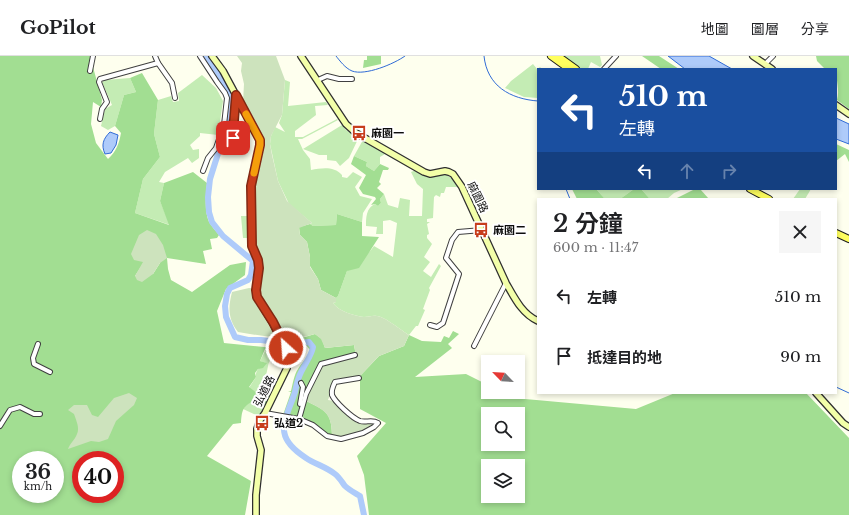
<!DOCTYPE html>
<html lang="zh-TW">
<head>
<meta charset="utf-8">
<style>
  body { margin:0; font-family:"Libre Baskerville","Noto Sans TC",serif; background:#f6f6f6; color:#202124; height:100vh; display:flex; flex-direction:column; font-size:15px; white-space:nowrap }
  * { box-sizing:border-box; margin:0 }
  p { font-size:13px; color:#757577 }
  .icon { flex:none; width:22px; height:22px; fill:none; stroke:currentColor; stroke-width:2; stroke-linecap:round; stroke-linejoin:round }
  .map { position:relative; flex:1; overflow:hidden }
  .side { position:absolute; left:537px; top:142px; width:300px; height:196px; display:flex; flex-direction:column; background:#fff; border-radius:0px; box-shadow:0 2px 6px #0003 }
  .side>* { flex:none }
  .banner { position:absolute; left:537px; top:12px; width:300px; height:122px; border-radius:0px; box-shadow:0 2px 6px #0003; background:#1a4fa0; color:#fff; overflow:hidden }
  .needle { width:26px; rotate:295deg }
  .fabs { position:absolute; left:481px; top:299px; display:grid; gap:8px }
  .fabs a { display:grid; place-items:center; width:44px; height:44px; border-radius:0px; background:#fff; box-shadow:0 2px 6px #0003; font-size:20px }
  .speed { position:absolute; left:12px; top:395px; display:flex; gap:8px; font-size:20px; font-weight:700; text-align:center }
  .speed>* { display:grid; place-content:center; width:52px; height:52px; border-radius:50%; background:#fff; box-shadow:0 2px 6px #0003; line-height:1 }
  .speed small { font-size:10px; font-weight:400 }
  .speed .limit { border:6px solid #d22; background:#fff; color:#111 }
  .pin { position:absolute; display:grid; place-items:center; width:34px; height:34px; color:#fff; margin:-17px; border-radius:8px; box-shadow:0 2px 6px #0006 }
  .me { position:absolute; width:44px; margin:-22px; rotate:334deg; stroke-linejoin:round; filter:drop-shadow(0 0 3px #0008) }
  .turn { display:flex; align-items:center; gap:14px; height:84px; padding:0 16px; font-size:18px }
  .turn .icon { width:52px; height:52px; stroke-width:2.5 }
  .turn b { display:block; font-size:28px; line-height:34px }
  .lanes { display:flex; align-items:center; height:38px; padding:0 16px; background:#0003; justify-content:center; gap:20px; direction:ltr }
  .lanes .off { opacity:.35 }
  .round { display:grid; place-items:center; flex:none; width:42px; height:42px; border-radius:0px; background:#f6f6f6 }
  .overview { display:flex; align-items:center; justify-content:space-between; height:68px; padding:0 16px }
  h1 { font-size:24px; font-weight:600; line-height:30px }
  ul { padding:0; list-style:none }
  li { display:flex; align-items:center; gap:12px; height:60px; padding:0 16px }
  li div { flex:1 }
  li b { display:block; font-size:15px }
  li em { font-style:normal }
  header { display:flex; align-items:center; gap:24px; box-sizing:border-box; height:56px; padding:0 20px; background:#fff; border-bottom:1px solid #e0e0e0 }
  header strong { font-size:19px }
  nav { display:flex; gap:22px; margin-inline-start:auto; font-size:14px }
  .map>svg:first-child { display:block }
</style>
</head>
<body>
<header>
<strong>GoPilot</strong>
<nav><a>地圖</a><a>圖層</a><a>分享</a></nav>
</header>
<div class="map">
<svg width="849" height="459" viewBox="0 0 849 459">
  <rect width="100%" height="100%" fill="#feffee"/>
  <g fill="#c4ecb4">
    <polygon points="563,0 600,0 602,9 600,11 591,6 588,13 580,13"/>
    <polygon points="533,8 537,13 540,11 542,13 538,13 538,42 524,41 505,32 511,25"/>
    <polygon points="202,19 216,32 223,45 218,79 200,77 200,80 190,89 193,94 199,93 199,102 192,107 188,102 165,116 159,126 164,127 160,145 170,169 135,157 143,123 160,101 154,78 158,44 171,40 173,46 179,45 178,37"/>
    <polygon points="130,22 136,36 124,39 115,70 108,74 101,70 105,53 112,49 102,26 105,24"/>
    <path d="M285,24L290,26L288,50L326,46L328,49L315,50L316,59L295,75V81H303L337,63L338,64L302,83H298L303,94L310,103L311,114C322,112 334,110 342,119V121L347,122L353,116L362,121L355,131L360,140L372,143L363,157L362,166L337,158L336,169L313,170L310,168L312,167L289,148L278,125L270,88L271,80L275,71L285,76L279,67L282,59Z"/>
    <polygon points="342,69 346,74 359,81 349,102 340,110 336,105 327,104 327,99 319,99 303,93"/>
    <polygon points="363,84 396,102 395,104 385,98 380,101 380,108 374,115 366,110 367,106 354,100"/>
    <path d="M416,114L430,121L445,118L456,125L458,131H446L444,137H441L440,141L436,139L434,141L433,162L427,163V166H430L427,168L429,178L427,179V182L432,188L424,201L430,206L423,215L431,221L439,208L441,210L429,232L430,234L423,253L425,254L418,270H416L409,279C402,275 384,260 377,260C373,259 368,261 364,261C355,260 338,255 333,247L336,246V242L338,240L347,215L371,194L374,190L393,201L397,167L390,164L383,165V178H376L377,171L366,170C366,162 366,152 375,148L378,150L381,147L380,143L384,138L388,149L398,152L400,142L410,144L409,160H422L423,133L417,128L411,116Z"/>
    <polygon points="596,133 634,133 620,143 605,143"/>
    <polygon points="641,133 683,133 674,137 667,143 650,143"/>
    <polygon points="800,133 811,133 805,143 793,143"/>
    <polygon points="241,160 248,160 249,182 243,182"/>
    <path d="M274,292C273,299 269,305 268,310C266,321 264,328 257,337L249,332L256,321C255,314 260,311 266,307L260,305L266,293Z"/>
    <polygon points="256,343 267,348 260,361 243,353 247,348"/>
  </g>
  <g fill="#a2de92" fill-rule="evenodd">
    <path d="M0,0H90L102,44L101,51L93,46L91,68L96,87L108,103C116,96 119,88 121,77L115,70L124,39L136,36L130,22L142,17L158,44L154,78L160,101L143,123L135,157L169,169L160,145L164,127L193,116L207,127C206,140 204,154 209,166C212,171 216,175 219,179L217,182L210,183L212,193L203,195L206,208L167,202L168,213L171,224L192,236L230,209L246,206L245,219L226,233L217,255L224,287L274,292L265,293L260,305L267,307L263,312L258,313L255,317L256,321L249,331L257,337L262,330L272,336L267,348L256,343C243,351 242,352 241,367L233,368L207,400L251,425L245,459H0ZM144,206L160,207L153,218L135,220ZM21,404H55V438H21ZM81,404H115V438H81Z"/>
    <polygon points="367,0 381,0 381,8 363,12 364,4 367,4"/>
    <polygon points="642,0 659,0 679,13 661,13"/>
    <path d="M816,0H849V53L837,44C840,34 836,24 836,13H825L817,5Z"/>
    <polygon points="836,88 849,94 849,106 845,98 836,105"/>
    <polygon points="354,100 367,106 366,110 374,115 380,108 389,112 388,114 383,114 379,126 381,128 377,132 384,138 380,143 381,147 378,150 375,148 371,149 376,143 375,141 363,138 359,132 366,119 351,108"/>
    <polygon points="572,133 596,133 605,143 577,143"/>
    <polygon points="634,133 641,133 650,143 620,143"/>
    <polygon points="695,133 700,133 709,143 675,143"/>
    <polygon points="337,158 362,166 362,180 379,181 359,212 347,215 338,240 336,242 321,234 318,223 310,210 310,201 307,186 300,179 299,171 310,168 313,170 336,169"/>
    <path d="M453,275L459,278L448,288L452,292L415,321L466,318L488,329V336H502L514,342L636,353L675,337H806L849,382V459H369L364,419L357,400L386,367L360,353V320L379,300L404,290L409,279L422,285L441,286L444,280L449,282ZM488,358H518V388H488ZM488,410H518V440H488Z"/>
    <path d="M315,278L322,283L325,292L354,289L356,300L304,344C325,354 332,356 332,380L314,368L283,359L291,336L288,335H291C293,327 294,319 298,313C302,306 308,302 310,294L306,289L293,293H288L286,281C297,284 305,281 315,278Z"/>
  </g>
  <g fill="#cde3bd">
    <path d="M237,0H276L285,24L282,59L271,80L270,88L272,99L278,125L287,145L312,167L299,172L300,179L307,186L310,201V211L318,223L321,234L336,242V246L333,247C338,255 355,260 364,261C368,261 373,259 377,260C384,260 402,275 409,279L404,290L379,300L360,320L335,325L328,344L334,345L357,367L370,366L373,369C360,375 348,382 332,380C332,356 324,354 304,344L319,314L324,308L356,300L354,289L325,292L321,283L315,278C291,286 263,280 238,276C228,263 228,252 232,236L249,232L258,233L261,210L254,176L253,125L263,85L243,46L244,28L241,15L242,7Z"/>
    <polygon points="147,174 156,178 163,189 167,202 160,207 153,218 142,226 137,224 135,220 143,206 134,204 131,198 139,179"/>
    <path d="M129,337L137,342L134,349L116,365L108,383L99,386L91,385L68,393C70,387 75,384 77,378C80,372 76,364 74,358L68,354L74,349H87L92,359L98,361L114,342Z"/>
  </g>
  <g fill="#aecbfa" stroke="#306bd6">
    <polygon points="668,0 709,0 732,13 685,13"/>
    <polygon points="836,62 849,68 849,88 836,83"/>
    <path d="M110,76L118,79L116,89L111,97L105,98C101,89 103,83 110,76Z"/>
  </g>
  <g fill="none" stroke-linecap="round" stroke-linejoin="round">
    <g stroke="#306bd6" stroke-width="1">
      <path d="M336,0C340,5 345,12 352,15C365,20 394,8 405,0"/>
      <path d="M484,0C487,30 510,43 538,45"/>
      <polyline points="566,133 570,143"/>
      <polyline points="836,331 849,337"/>
    </g>
    <path stroke="#aecbfa" stroke-width="6" d="M206,0L231,38L232,53L210,123L208,141L209,156L212,166L223,180L253,205L251,219L248,224L230,232L227,238L225,250L226,261L235,281L248,284H261L291,288L309,286L313,291C312,300 302,311 299,321C297,326 296,331 295,336C285,366 272,380 306,402C315,408 326,411 335,418C339,421 342,426 345,430C349,434 355,437 360,440L364,459"/>
    <defs>
      <g id="street">
        <polyline points="155,0 158,7 172,27 175,42"/>
        <polyline points="200,0 217,26 225,37 227,42 224,69 216,92 208,102 203,115"/>
        <polyline points="765,8 773,0"/>
        <polyline points="604,13 616,0"/>
        <polyline points="90,15 93,0"/>
        <polyline points="318,24 327,20 339,23 352,23"/>
        <polyline points="100,63 102,53 107,46 99,26 100,23 158,7"/>
        <polyline points="233,82 230,79 234,64 236,39"/>
        <polyline points="430,269 437,271 443,267 459,218 446,202 452,184 458,176 482,174"/>
        <polyline points="38,288 33,302 34,308 50,316"/>
        <polyline points="474,290 506,227"/>
        <polyline points="300,348 303,331 301,327"/>
        <path d="M265,357L299,363L313,369L327,380L341,383L363,377L374,371L378,367C372,363 366,367 360,365C352,362 335,346 332,339C331,334 333,330 335,326L359,322"/>
        <polyline points="299,363 306,338 321,308 355,299"/>
        <polyline points="0,370 10,354 20,351 34,358 40,358"/>
      </g>
      <g id="secondary">
        <polyline points="212,0 223,15 260,84 260,89 251,130 252,190 258,204 259,210 256,234 257,241 281,281 288,301 287,312 265,357 260,364 257,373 257,380 261,394 256,439 256,459"/>
        <path d="M301,0L346,68L356,77L424,116L430,118L445,115L449,116L453,118L462,131L506,227C514,241 522,258 538,265"/>
        <polyline points="753,0 772,13"/>
        <polyline points="836,49 849,58"/>
        <polyline points="816,337 843,367 849,371"/>
      </g>
      <g id="primary">
        <polyline points="551,0 569,13"/>
        <polyline points="558,0 576,13"/>
        <polyline points="750,133 769,143"/>
        <polyline points="836,177 849,183"/>
      </g>
    </defs>
    <use href="#street" stroke="#404040" stroke-width="6"/>
    <use href="#secondary" stroke="#2f2f2f" stroke-width="8"/>
    <use href="#primary" stroke="#1e1e1e" stroke-width="8"/>
    <use href="#street" stroke="#fff" stroke-width="4"/>
    <use href="#secondary" stroke="#f3ffa9" stroke-width="5.5"/>
    <use href="#primary" stroke="#ffff5e" stroke-width="6"/>
  </g>
  <g fill="none" stroke-linecap="round" stroke-linejoin="round">
    <defs>
      <polyline id="route" points="233,82 230,79 234,64 236,39 260,84 260,89 251,130 252,190 258,204 259,212 256,234 257,241 273,266 286,292"/>
    </defs>
    <use href="#route" stroke="#812812" stroke-width="10"/>
    <use href="#route" stroke="#c73d1c" stroke-width="7"/>
    <polyline stroke="#f59e0b" stroke-width="7" points="246,58 260,84 260,89 254,117"/>
  </g>
  <defs>
    <symbol id="bus-bare" viewBox="-9 -9 18 18"><path d="M-5-6H5V4H4V6H2V4H-2V6H-4V4H-5ZM-3.5-4V0h7V-4ZM-3.5 1.2v1.5H-2V1.2ZM2 1.2v1.5H3.5V1.2Z" fill="#c73d1c" stroke="#fff" stroke-width="2.5" paint-order="stroke"/></symbol>
  </defs>
  <g fill-rule="evenodd">
    <use href="#bus-bare" x="348" y="66" width="22" height="22"/>
    <use href="#bus-bare" x="470" y="163" width="22" height="22"/>
    <use href="#bus-bare" x="251" y="356" width="22" height="22"/>
  </g>
  <g text-anchor="middle" stroke-width="4" stroke-linejoin="round" paint-order="stroke">
    <g font-size="11" font-weight="bold" fill="#0d0d0d" stroke="#fff" text-anchor="start">
      <text x="371" y="81">麻園一</text>
      <text x="493" y="178">麻園二</text>
      <text x="274" y="371">弘道2</text>
    </g>
    <g font-size="11" fill="#0d0d0d" stroke="#fff">
      <text transform="translate(478 141) rotate(64)" y="4">麻園路</text>
      <text transform="translate(264 335) rotate(-64)" y="4">弘道路</text>
    </g>
  </g>
</svg>
<div class="fabs">
<a><svg class="needle" viewBox="-14 -14 28 28"><path d="M0-13l5 13h-10z" fill="#e53935"/><path d="M0 13l5-13h-10z" fill="#757577"/></svg></a>
<a><svg class="icon" aria-label="search" viewBox="0 0 24 24"><circle cx="10" cy="10" r="6"/><path d="M15 15l6 6"/></svg></a>
<a><svg class="icon" aria-label="layers" viewBox="0 0 24 24"><path d="M12 4l9 5-9 5-9-5zM3 14l9 5 9-5"/></svg></a>
</div>
<div class="speed"><div>36<small>km/h</small></div><div class="limit">40</div></div>
<div class="pin" style="left:233px;top:82px;background:#d93025"><svg class="icon" aria-label="arrive" viewBox="0 0 24 24"><path d="M6 21V4h12l-3 4 3 4H6"/></svg></div>
<svg class="me" style="left:286px;top:292px" viewBox="-20 -20 40 40"><circle r="17" fill="#c73d1c" stroke="#fff" stroke-width="3"/><path d="M0-11L8 9 0 5-8 9z" fill="#fff"/></svg>
<div class="banner">
<div class="turn"><svg class="icon" aria-label="left" viewBox="0 0 24 24"><path d="M17 20v-9H6M10 6l-5 5 5 5"/></svg><div><b>510 m</b>左轉</div></div>
<div class="lanes"><svg class="icon" aria-label="left" viewBox="0 0 24 24"><path d="M17 20v-9H6M10 6l-5 5 5 5"/></svg><svg class="icon off" aria-label="ahead" viewBox="0 0 24 24"><path d="M12 20V5M6 11l6-6 6 6"/></svg><svg class="icon off" aria-label="right" viewBox="0 0 24 24"><path d="M7 20v-9h11M14 6l5 5-5 5"/></svg></div>
</div>
<section class="side">
<div class="overview"><div><h1>2 分鐘</h1><p>600 m · 11:47</p></div><a class="round"><svg class="icon" aria-label="close" viewBox="0 0 24 24"><path d="M6 6l12 12M18 6L6 18"/></svg></a></div>
<ul>
<li><svg class="icon" aria-label="left" viewBox="0 0 24 24"><path d="M17 20v-9H6M10 6l-5 5 5 5"/></svg><div><b>左轉</b></div><em>510 m</em></li>
<li><svg class="icon" aria-label="arrive" viewBox="0 0 24 24"><path d="M6 21V4h12l-3 4 3 4H6"/></svg><div><b>抵達目的地</b></div><em>90 m</em></li>
</ul>
</section>
</div>
</body>
</html>
